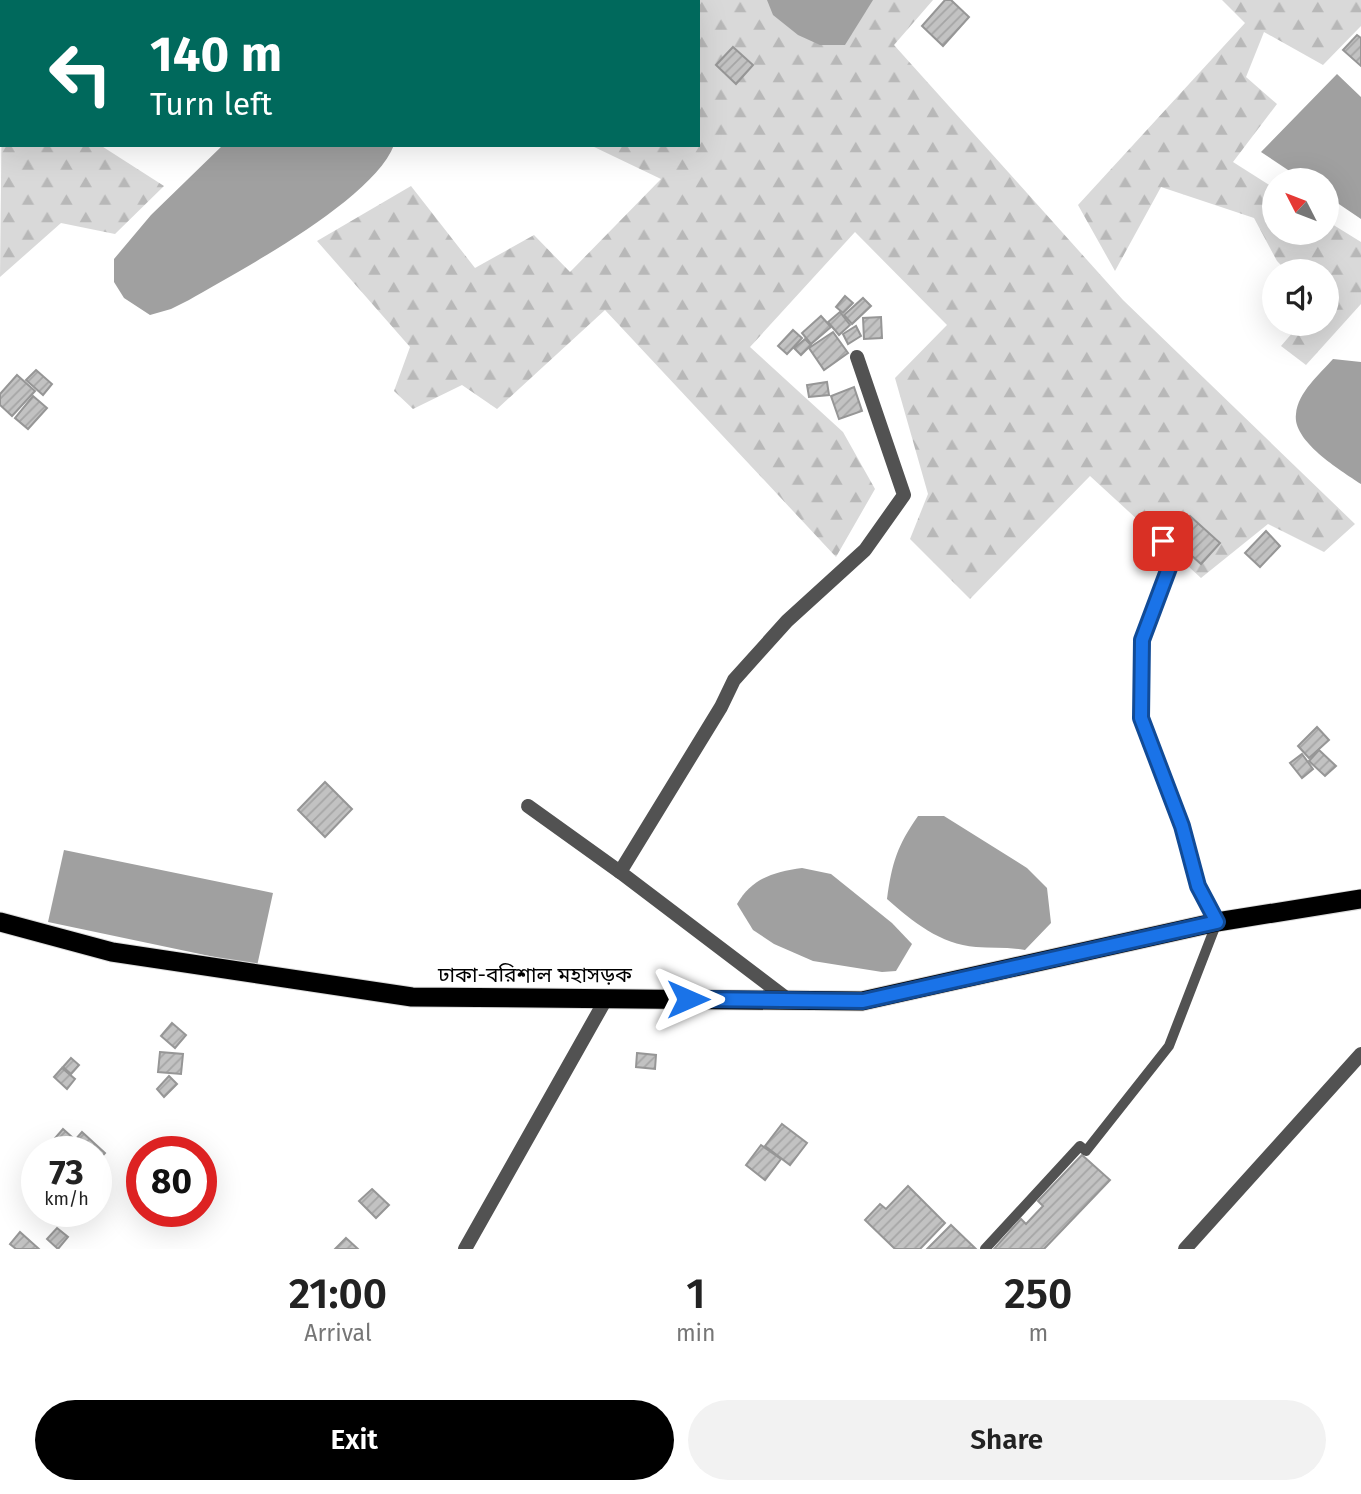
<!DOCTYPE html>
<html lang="en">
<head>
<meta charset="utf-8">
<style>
  body { margin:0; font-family:"Fira Sans","Noto Sans Bengali",sans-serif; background:#f2f2f2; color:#222; height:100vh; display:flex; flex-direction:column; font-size:26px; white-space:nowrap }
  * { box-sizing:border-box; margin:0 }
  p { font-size:23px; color:#767676 }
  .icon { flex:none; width:38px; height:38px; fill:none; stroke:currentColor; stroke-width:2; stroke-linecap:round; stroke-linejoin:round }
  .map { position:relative; height:1249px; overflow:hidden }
  .panel { display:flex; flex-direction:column; background:#fff; flex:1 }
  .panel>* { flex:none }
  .guide { position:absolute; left:0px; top:0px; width:700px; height:147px; box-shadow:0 7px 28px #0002; background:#00695c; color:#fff; overflow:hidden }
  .needle { width:46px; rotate:312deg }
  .tools { position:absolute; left:1262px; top:168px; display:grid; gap:14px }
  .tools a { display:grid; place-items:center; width:77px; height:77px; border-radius:50%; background:#fff; box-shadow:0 7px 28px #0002; font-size:35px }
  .speed { position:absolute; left:21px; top:1136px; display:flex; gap:14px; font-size:35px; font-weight:700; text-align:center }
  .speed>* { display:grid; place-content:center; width:91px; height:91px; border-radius:50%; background:#fff; box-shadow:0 7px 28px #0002; line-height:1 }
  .speed small { font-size:18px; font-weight:400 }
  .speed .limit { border:10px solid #d22; background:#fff; color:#111 }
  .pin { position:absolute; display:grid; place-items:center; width:60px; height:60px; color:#fff; margin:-30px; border-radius:14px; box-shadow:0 4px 10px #0006 }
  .me { position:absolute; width:77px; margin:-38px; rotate:90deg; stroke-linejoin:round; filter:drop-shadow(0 0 5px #0008) }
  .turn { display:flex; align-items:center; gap:24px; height:147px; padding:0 35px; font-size:32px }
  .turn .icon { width:91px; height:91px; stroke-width:2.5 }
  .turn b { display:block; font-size:49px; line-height:60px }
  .eta { display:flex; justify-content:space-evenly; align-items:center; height:119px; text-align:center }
  .eta b { font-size:42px; font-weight:600; line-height:49px }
  .primary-button { display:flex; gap:14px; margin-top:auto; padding:14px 35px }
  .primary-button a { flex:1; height:80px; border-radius:42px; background:#000; color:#fff; font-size:28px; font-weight:600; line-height:80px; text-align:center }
  .primary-button a+a { background:#f2f2f2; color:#222 }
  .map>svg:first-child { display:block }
</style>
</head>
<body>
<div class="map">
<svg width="1361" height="1249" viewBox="0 0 1361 1249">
  <defs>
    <pattern id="forest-firs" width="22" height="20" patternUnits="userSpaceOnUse" patternTransform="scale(1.75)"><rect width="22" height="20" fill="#d9d9d9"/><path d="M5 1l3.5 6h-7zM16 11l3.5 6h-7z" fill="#b8b8b8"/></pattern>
    <pattern id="building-hatch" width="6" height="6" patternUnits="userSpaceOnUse" patternTransform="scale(1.75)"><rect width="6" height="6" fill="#c2c2c2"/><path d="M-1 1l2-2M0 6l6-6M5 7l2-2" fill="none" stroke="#a5a5a5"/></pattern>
  </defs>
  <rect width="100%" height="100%" fill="#fff"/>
  <g fill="url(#forest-firs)">
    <polygon points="614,0 933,0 894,45 1123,300 1355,524 1324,552 1268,524 1201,578 1090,476 970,599 910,539 928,494 895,378 947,325 855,232 750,347 843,432 875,489 836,557 605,310 497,409 462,385 413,409 394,391 410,347 317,241 411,186 475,268 534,235 570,272 661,179 590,145 698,145 698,2"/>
    <polygon points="1222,0 1361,0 1361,26 1323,65 1264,32 1246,77 1277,104 1233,162 1274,188 1274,233 1326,233 1327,221 1361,242 1361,304 1306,365 1281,346 1300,324 1326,324 1326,271 1287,271 1277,261 1254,218 1161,187 1115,271 1078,205 1245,23"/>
    <polygon points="2,86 2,145 100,145 164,186 115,234 61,223 0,277"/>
  </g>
  <g fill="#a0a0a0">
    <polygon points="767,0 873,0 845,45 820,45 798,35 773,15"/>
    <polygon points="1337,74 1361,97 1361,219 1327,196 1326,180 1303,180 1261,152"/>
    <path d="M223,145H394C373,200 241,270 189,300L171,309L150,315L124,298L114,282V259L151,215Z"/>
    <path d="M1333,359L1361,362V484C1340,470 1292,441 1296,414C1298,392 1320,374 1333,359Z"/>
    <path d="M918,816H944L1027,868L1047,888L1051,923L1025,950C1008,947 992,948 976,947C940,944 913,922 887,899C892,863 897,846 918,816Z"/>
    <polygon points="64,850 273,893 257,966 48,922"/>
    <path d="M802,868L831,874L892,923L912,944L896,971L882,972L813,961L774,944L753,930L737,904C752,878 774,872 802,868Z"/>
  </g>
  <g fill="url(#building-hatch)" stroke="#969696" stroke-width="2">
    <polygon points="945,0 951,0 969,17 943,46 922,26"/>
    <polygon points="1357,35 1361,38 1361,66 1343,50"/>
    <polygon points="733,47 753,65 736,84 716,65"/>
    <polygon points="845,296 853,303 843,313 836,307"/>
    <polygon points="863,298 871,306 852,324 844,315"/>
    <polygon points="840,312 850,325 839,335 828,322"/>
    <polygon points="821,316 831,327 811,344 802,333"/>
    <polygon points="881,317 882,338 864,339 863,318"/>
    <polygon points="856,326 861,336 848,344 843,334"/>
    <polygon points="793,330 802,338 787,354 778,346"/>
    <polygon points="833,332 848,353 824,370 809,348"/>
    <polygon points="805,339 811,345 801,355 794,348"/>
    <polygon points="36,370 52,384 43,395 26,380"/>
    <polygon points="17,375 35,391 12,416 0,405 0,394"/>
    <polygon points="827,382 829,395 809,397 807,385"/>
    <polygon points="854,387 862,411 839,419 831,396"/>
    <polygon points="33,396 47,408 28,429 15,418"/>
    <polygon points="1190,516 1220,543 1201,564 1171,537"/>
    <polygon points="1266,531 1280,546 1260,567 1245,553"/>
    <polygon points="1317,727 1329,740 1309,758 1298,746"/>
    <polygon points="1319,750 1336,766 1325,776 1309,761"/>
    <polygon points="1302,754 1313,769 1302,778 1290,763"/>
    <polygon points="325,782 352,809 325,837 298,810"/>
    <polygon points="172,1023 186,1035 175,1048 161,1036"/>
    <polygon points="160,1052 183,1054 181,1074 158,1072"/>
    <polygon points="637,1053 656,1055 655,1069 636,1067"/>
    <polygon points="71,1058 79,1065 71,1074 63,1067"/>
    <polygon points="62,1068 75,1079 67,1089 54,1077"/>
    <polygon points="169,1076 177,1084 164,1097 157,1089"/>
    <polygon points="782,1124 807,1143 790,1165 765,1146"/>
    <polygon points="63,1129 72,1137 58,1152 50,1144"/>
    <polygon points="82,1132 105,1153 96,1163 96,1152 72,1152 68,1148"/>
    <polygon points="761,1145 781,1159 765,1180 746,1165"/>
    <polygon points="1082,1155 1110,1180 1044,1249 994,1249 1021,1219 1026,1224 1043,1206 1038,1201"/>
    <polygon points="908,1186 945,1223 920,1249 895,1249 865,1220 880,1204 886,1209"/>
    <polygon points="372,1189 389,1205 376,1218 359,1201"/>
    <polygon points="951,1225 975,1248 927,1249"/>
    <polygon points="57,1228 68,1237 58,1249 47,1239"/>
    <polygon points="20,1232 39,1249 16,1249 10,1244"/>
    <polygon points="346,1238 358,1249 335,1249"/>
  </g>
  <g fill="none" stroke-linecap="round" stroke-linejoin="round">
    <defs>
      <polyline id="trunk" points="0,922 112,952 412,997 862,1001 1217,922 1361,899"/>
    </defs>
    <use href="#trunk" stroke="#dbdbdb" stroke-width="21"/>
    <polyline stroke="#525252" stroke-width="10" points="985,1249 1080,1146 1086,1151 1169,1046 1217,922 1198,886 1182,826 1141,718 1142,640 1172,560 1154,522"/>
    <g stroke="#525252" stroke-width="14">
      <polyline points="587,2 589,0"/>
      <polyline points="528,806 620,872"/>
      <polyline points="790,1001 620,872 721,707 734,680 787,621 865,550 904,495 857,357"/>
      <polyline points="465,1249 606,999"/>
      <polyline points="1185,1249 1361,1054"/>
    </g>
    <use href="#trunk" stroke="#000" stroke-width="19"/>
  </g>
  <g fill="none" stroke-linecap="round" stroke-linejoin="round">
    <defs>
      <polyline id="route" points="688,999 863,1001 1217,922 1198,886 1182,826 1141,718 1142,640 1172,560 1163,541"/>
    </defs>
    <use href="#route" stroke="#114b97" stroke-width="18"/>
    <use href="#route" stroke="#1a73e8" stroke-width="12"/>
  </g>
  <g text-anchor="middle" stroke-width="7" stroke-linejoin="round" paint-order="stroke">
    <g font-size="21" fill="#000" stroke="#fff">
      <text x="535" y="982">ঢাকা-বরিশাল মহাসড়ক</text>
    </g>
  </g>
</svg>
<div class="tools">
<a><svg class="needle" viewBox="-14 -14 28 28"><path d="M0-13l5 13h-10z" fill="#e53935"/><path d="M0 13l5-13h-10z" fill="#767676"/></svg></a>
<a><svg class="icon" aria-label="sound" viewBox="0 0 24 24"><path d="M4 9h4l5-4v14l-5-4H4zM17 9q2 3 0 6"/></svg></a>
</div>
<div class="speed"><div>73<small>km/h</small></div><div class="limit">80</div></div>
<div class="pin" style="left:1163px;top:541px;background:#d93025"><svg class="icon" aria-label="arrive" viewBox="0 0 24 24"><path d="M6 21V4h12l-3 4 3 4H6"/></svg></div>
<svg class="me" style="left:688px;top:999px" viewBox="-20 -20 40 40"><path d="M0-17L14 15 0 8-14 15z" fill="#1a73e8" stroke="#fff" stroke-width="4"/></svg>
<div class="guide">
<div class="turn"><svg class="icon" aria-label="left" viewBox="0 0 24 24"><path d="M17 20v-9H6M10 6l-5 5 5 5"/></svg><div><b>140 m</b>Turn left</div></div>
</div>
</div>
<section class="panel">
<div class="eta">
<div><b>21:00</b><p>Arrival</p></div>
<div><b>1</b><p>min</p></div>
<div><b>250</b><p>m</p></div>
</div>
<div class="primary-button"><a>Exit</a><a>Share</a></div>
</section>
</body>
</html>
